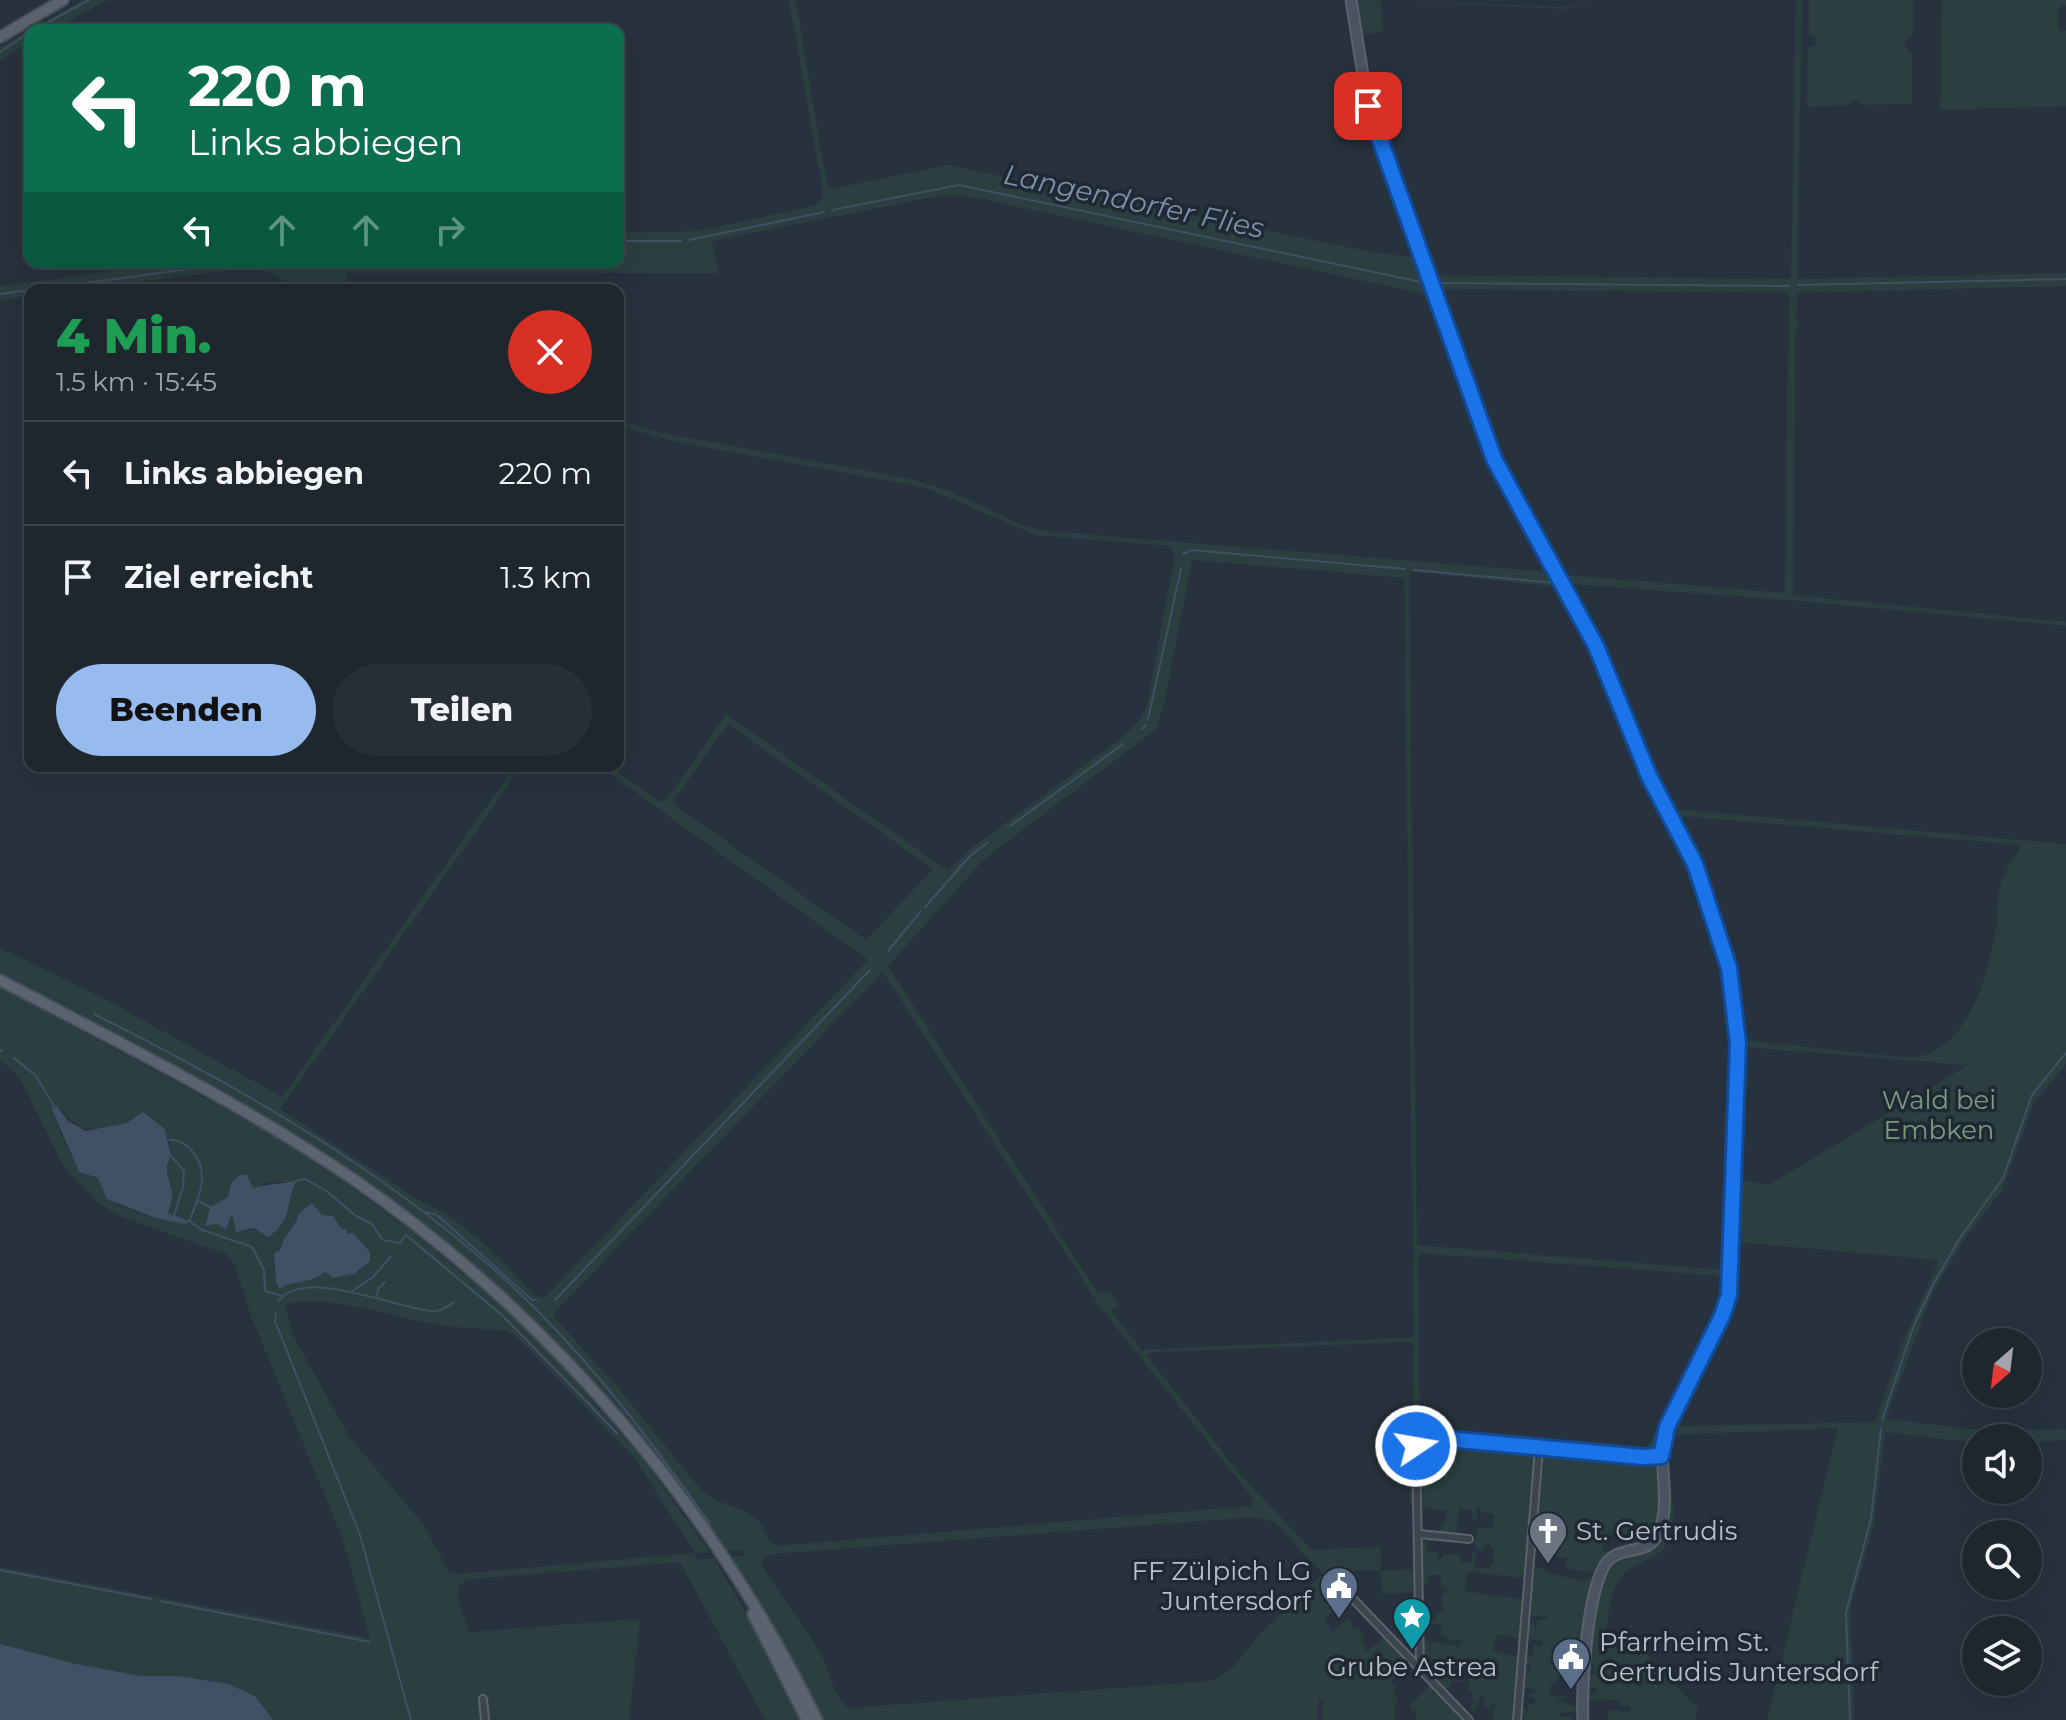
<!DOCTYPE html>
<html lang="de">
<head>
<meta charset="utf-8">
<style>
  body { margin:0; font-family:Montserrat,sans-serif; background:#262e36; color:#f1f3f6; height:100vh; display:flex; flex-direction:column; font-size:30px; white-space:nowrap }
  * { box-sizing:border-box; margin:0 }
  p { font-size:26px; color:#a1a5aa }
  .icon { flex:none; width:44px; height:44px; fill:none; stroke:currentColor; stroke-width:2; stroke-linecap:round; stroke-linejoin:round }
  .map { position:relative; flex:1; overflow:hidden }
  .drawer { position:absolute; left:24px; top:284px; width:600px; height:488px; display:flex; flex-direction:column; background:#1e262e; border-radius:16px; box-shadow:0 8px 32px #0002,0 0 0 2px #3c434a }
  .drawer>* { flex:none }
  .top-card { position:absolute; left:24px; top:24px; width:600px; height:244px; border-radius:16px; box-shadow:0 8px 32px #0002,0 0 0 2px #3c434a; background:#0b6e4f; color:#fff; overflow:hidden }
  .needle { width:52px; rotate:208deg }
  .tools { position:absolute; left:1962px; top:1328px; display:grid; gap:16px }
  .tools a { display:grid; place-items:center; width:80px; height:80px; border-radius:50%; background:#1e262e; box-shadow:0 8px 32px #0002,0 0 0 2px #3c434a; font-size:40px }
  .pin { position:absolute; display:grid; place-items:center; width:68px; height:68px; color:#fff; margin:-34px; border-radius:16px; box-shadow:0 4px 12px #0006 }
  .me { position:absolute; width:88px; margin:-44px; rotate:78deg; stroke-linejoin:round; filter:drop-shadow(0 0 6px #0008) }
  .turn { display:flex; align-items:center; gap:28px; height:168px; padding:0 32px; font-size:36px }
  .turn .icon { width:104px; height:104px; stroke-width:2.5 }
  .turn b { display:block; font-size:56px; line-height:68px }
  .lanes { display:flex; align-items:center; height:76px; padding:0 32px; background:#0003; justify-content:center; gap:40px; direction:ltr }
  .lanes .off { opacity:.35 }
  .round { display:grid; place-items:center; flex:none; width:84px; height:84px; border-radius:42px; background:#262e36 }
  .summary { display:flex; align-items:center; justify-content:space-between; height:136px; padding:0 32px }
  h1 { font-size:48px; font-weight:800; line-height:60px; color:#1e9e55 }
  .action { display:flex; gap:16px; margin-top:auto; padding:16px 32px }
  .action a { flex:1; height:92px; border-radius:48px; background:#97bbef; color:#111; font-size:32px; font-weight:800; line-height:92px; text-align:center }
  .action a+a { background:#262e36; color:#f1f3f6 }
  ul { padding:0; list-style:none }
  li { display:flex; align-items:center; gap:24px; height:104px; padding:0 32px; border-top:2px solid #3c434a }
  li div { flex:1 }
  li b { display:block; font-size:30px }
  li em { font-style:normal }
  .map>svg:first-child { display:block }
</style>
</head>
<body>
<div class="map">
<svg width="2066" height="1720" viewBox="0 0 2066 1720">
  <rect width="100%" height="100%" fill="#28323e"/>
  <g fill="#2b3f40" fill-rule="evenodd">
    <polygon points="83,0 109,0 51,30 30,30 30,42 0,61 0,47"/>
    <path d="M789,0H796L823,163L828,185L832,189L947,165L1371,252L1412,257L1411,240L1361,96L1350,0L1362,88L1374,131L1487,449L1549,566L1552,578C1571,584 1607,677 1616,699C1650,784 1698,862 1722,950C1739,1010 1736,1071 1734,1131C1733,1185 1731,1242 1727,1293L1719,1318L1652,1452L1642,1455L1423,1435L1414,1444L1415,1509L1414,1504H1410L1414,1342L1153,1352L1147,1356L1239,1473L1312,1550L1380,1547L1381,1571L1416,1569V1592L1382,1594L1381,1571H1353V1574H1334L1329,1578L1335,1586L1321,1599L1326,1604L1340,1591L1346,1598L1324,1618L1333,1632L1349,1617L1354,1622L1350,1625L1354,1629L1357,1626L1365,1635L1360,1640L1366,1647L1365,1652L1384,1638L1416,1671L1407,1666L1391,1682L1397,1688L1393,1692L1397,1696L1394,1720H1322L1323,1700L1319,1699L1317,1720H822L780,1638L730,1557L746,1556L743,1550L725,1551C624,1405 506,1277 360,1176C245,1096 120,1035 0,972V948L112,1003L282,1097L515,766H522L280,1109L422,1202C465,1220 505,1262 536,1297L544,1298L868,960L599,766H609L660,802L667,799L726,714L948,871L971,848L1123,737L1138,722L1147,706L1175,554L1170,546L1035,535L927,488L678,442L618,426V421L657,432L911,479L947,490L1024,526L1047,531L1548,572L1485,454L1430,295L982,199L956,195L938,196L712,241L718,273H347L348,290H301L265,271L248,268L74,290H30V296L0,300V286L180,262H618V233L698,231L813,206L820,201L823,192ZM1192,560L1404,578L1414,1337L1142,1350L1110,1310L1119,1306L1111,1293L1097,1292L888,966L983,860L1155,730L1164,705ZM1409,571L1559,587L1594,654L1644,776L1682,846L1725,969L1734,1056L1726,1270L1417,1245ZM728,724L933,869L866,940L672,803ZM883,972L1103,1311L1252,1497L1253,1506L776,1546C765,1540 766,1527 756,1519C741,1506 718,1505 702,1491L621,1391L555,1318L556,1311ZM1419,1253L1722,1276L1726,1278L1717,1316L1645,1451L1420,1433ZM1254,1517L1274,1522L1323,1574L1257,1637L1232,1669L1212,1681L849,1708C835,1700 830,1673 823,1659C806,1624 779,1596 761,1563L764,1557L774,1554Z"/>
    <path d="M1354,0L1571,7L1626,0L1564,9L1381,1L1383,31L1362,35C1372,118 1405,196 1434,275L1791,279L1796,0H1802L1797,279L2066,273V286L1797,293L1796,316L1799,324L1795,335L1793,595L2066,622V626L1788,600L1570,584L1601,645L1651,768L1674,809L2066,844V1064L2034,1103L2002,1190L1963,1241L1931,1296L1886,1419L1987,1431L2066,1429V1440L2028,1443V1438H1976V1443L1885,1432L1874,1523L1851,1606L1854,1720H1767L1838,1428L1672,1435C1662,1468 1681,1507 1669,1539C1661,1560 1635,1561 1621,1577C1610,1590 1609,1614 1606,1630L1640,1647L1698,1709L1695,1720H1608V1710L1629,1712L1630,1707L1620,1706V1700L1586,1699V1695L1597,1693V1688L1590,1687L1589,1675H1595V1663L1587,1661L1604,1572L1611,1561C1623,1555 1637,1556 1648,1549C1676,1533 1662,1469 1666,1440L1672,1433L1673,1419L1729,1304L1734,1241L1742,1238L1734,1232L1739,1217L1736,1207L1742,1041L1728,956L1696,860L1676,815L1669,807L1653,777L1600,648L1568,588V582L1517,500L1492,451L1374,119L1364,79ZM1439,289L1789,293L1785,593L1565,575L1496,452ZM1681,816L2022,845C2015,858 2005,869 2001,883C1997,899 1998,917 1995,933C1987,980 1966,1054 1910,1058L1742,1040C1735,957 1716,897 1680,822ZM1742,1047L1968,1065L1769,1185L1740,1180ZM1737,1242L1939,1260L1903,1341L1875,1422L1683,1426L1675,1423L1731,1303Z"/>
    <polygon points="1809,0 1913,0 1913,34 1904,42 1905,47 1912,54 1912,104 1862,105 1856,99 1847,105 1810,107 1807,104 1808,48 1816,45 1816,38 1809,35"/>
    <polygon points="1941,0 2066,0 2066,5 2059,7 2059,30 2066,31 2066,106 1940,110"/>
    <path d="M0,987L257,1126L344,1182L417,1235L501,1306L559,1363L641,1457L710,1552L695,1553L634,1457L516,1336L506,1331C478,1328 447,1328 419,1321C372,1311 333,1296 284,1304L294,1337L350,1438L423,1524L449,1572L458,1574L693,1553L697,1559L714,1558L758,1634L802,1720H765L680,1562L473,1579L459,1584L458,1600L470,1632L637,1619L640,1622L629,1720H0V1567L370,1638L343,1540L251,1316L234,1263L226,1254L122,1217L97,1202L64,1167L25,1088L17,1075L0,1060ZM59,1107C77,1134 109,1138 134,1116L170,1141L167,1180L173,1194L168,1213L188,1220L156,1218L116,1204L99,1179L79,1172L60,1132ZM248,1179L250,1187L256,1189L267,1182H295L286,1204L282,1228L236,1231L231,1213L226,1229L216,1224L205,1223L210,1207L228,1197L231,1183ZM312,1203L322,1215L333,1216L347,1234L353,1233L370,1252V1261L354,1274L333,1278L325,1272C311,1285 294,1280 280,1289C260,1252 295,1240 298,1214Z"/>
    <polygon points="1424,1439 1536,1452 1527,1578 1467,1572 1465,1591 1523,1600 1520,1639 1497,1634 1493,1650 1519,1658 1514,1720 1492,1720 1496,1704 1492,1703 1489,1712 1490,1708 1483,1706 1484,1698 1481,1696 1475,1711 1470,1708 1474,1700 1470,1698 1472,1692 1468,1690 1471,1657 1467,1656 1462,1682 1451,1681 1450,1688 1443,1688 1423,1667 1438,1668 1438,1659 1423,1658 1423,1640 1459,1647 1461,1639 1450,1640 1441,1633 1442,1625 1431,1623 1430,1629 1426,1626 1426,1621 1435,1620 1436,1613 1443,1612 1441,1599 1447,1588 1440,1587 1442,1575 1428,1575 1428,1582 1422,1586 1422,1543 1432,1538 1432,1542 1427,1542 1427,1551 1437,1552 1440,1560 1443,1554 1458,1554 1461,1562 1471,1563 1473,1550 1476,1554 1475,1568 1488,1568 1493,1563 1494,1550 1488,1543 1482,1553 1474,1545 1478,1528 1493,1528 1494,1514 1480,1512 1480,1507 1477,1507 1476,1520 1472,1520 1472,1510 1461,1509 1459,1505 1456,1535 1429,1532 1429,1530 1440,1531 1441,1524 1445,1524 1447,1511 1424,1508 1421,1519 1418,1449"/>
    <polygon points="1548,1450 1648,1459 1658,1465 1660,1519 1657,1529 1645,1545 1625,1547 1622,1533 1607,1531 1612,1535 1603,1538 1603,1552 1607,1551 1608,1556 1597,1564 1594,1573 1565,1568 1568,1558 1541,1555 1542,1540 1533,1539 1539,1459"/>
    <path d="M1533,1565C1552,1572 1575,1586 1593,1576L1580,1653L1575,1654L1579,1658L1574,1659L1573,1662L1561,1661L1557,1683L1551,1684L1550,1696L1576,1697L1554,1699L1577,1707L1578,1711L1560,1713V1716L1572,1717V1720H1521L1522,1705L1528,1712L1529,1704H1535V1698L1528,1697L1529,1693L1535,1694V1690L1523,1687V1680L1528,1682L1523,1678L1524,1669L1529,1672L1531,1667L1525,1663V1657H1532L1533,1645L1542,1646L1543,1641L1526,1639L1528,1624L1534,1622L1536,1633L1537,1620L1548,1619V1617L1528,1616Z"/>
    <polygon points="1430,1686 1434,1691 1429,1698 1436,1692 1462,1720 1416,1720 1416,1711 1411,1710 1411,1704"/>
  </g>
  <g fill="#405065">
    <path d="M57,1106L68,1121L86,1131L126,1123L143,1112L165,1129L171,1156C163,1170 169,1178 172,1191C173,1198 170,1206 168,1213L189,1221L186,1224L156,1218L107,1199L98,1178L79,1172L52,1109Z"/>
    <path d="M240,1175H247L253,1188C268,1184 280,1184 296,1181C285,1206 292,1221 268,1237L254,1228L236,1232L232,1214L226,1229L216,1224L205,1226L210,1207L228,1197L231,1183Z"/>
    <path d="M312,1203L322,1215L333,1216L342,1229H347V1234L353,1233L370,1252V1261L354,1274L333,1278L325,1272C311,1285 294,1279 280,1289L276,1282L274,1253L280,1250L284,1239L297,1220L298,1214Z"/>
    <polygon points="0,1644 76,1664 141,1676 178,1676 228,1684 255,1696 273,1720 0,1720"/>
  </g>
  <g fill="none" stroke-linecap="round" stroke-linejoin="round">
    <g stroke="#405065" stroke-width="2">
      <polyline points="34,30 89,0"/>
      <polyline points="0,52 30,32"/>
      <polyline points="832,210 959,185 1426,283"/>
      <polyline points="689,240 824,212"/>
      <polyline points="618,241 681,241"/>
      <polyline points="1434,283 1789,286"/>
      <polyline points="1798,285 2066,279"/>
      <polyline points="32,290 242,262"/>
      <polyline points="0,294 30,290"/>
      <polyline points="1183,554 1192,550 1405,569"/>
      <polyline points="1413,570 1557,583"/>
      <polyline points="1148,719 1181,569"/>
      <polyline points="1142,729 1146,725"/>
      <polyline points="1010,826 1123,744"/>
      <polyline points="925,907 970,856 988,842"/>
      <polyline points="888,951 921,911"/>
      <path d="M94,1014C236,1085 381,1168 500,1275C581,1348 647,1435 710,1524"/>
      <polyline points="0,1050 2,1051"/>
      <polyline points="14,1058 36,1076 54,1106"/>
      <path d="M169,1140C179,1140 185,1143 192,1151C211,1172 199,1198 189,1221L202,1230L252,1247L264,1270L265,1291L282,1296"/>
      <polyline points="171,1156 184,1171 183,1187 174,1216"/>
      <polyline points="296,1181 305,1179 328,1192 356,1216 371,1223 383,1240 400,1243 406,1235 504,1317 618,1434"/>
      <polyline points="198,1201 210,1207"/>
      <polyline points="425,1212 437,1215 532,1300 536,1300"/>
      <polyline points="351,1292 373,1277 391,1256"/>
      <polyline points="376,1297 379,1288 385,1282"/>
      <polyline points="555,1300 870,970"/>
      <path d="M278,1302C303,1265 396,1309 432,1311C440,1312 448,1307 454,1302"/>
      <polyline points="276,1314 275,1321 360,1535 411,1720"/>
      <polyline points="1882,1420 1914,1325 1935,1281 1960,1238 2003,1178 2032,1095 2066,1053"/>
      <polyline points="0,1570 151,1599"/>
      <polyline points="160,1601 370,1642"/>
      <polyline points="1850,1720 1846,1613 1871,1519 1881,1428"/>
    </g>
    <defs>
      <g id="street">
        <polyline points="1419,1534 1469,1539"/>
        <polyline points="1331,1576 1469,1720"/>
        <polyline points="1420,1669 1416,1446 1419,1439 1425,1437 1643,1457 1661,1456"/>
        <polyline points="483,1699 485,1720"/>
        <polyline points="1517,1720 1539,1448"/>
      </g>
      <path id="secondary" d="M1351,0L1368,106L1483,433L1509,491L1596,646L1649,776L1695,864L1729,968L1738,1043L1729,1295L1722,1316L1664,1435C1658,1466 1672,1504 1658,1534C1648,1555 1626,1546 1611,1558C1587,1575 1581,1690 1583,1720"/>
      <g id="primary">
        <polyline points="0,37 63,0"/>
        <path d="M0,980C120,1043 241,1103 353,1179C550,1315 712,1505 817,1720"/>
        <polyline points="753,1614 807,1720"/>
      </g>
    </defs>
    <use href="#street" stroke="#5a626c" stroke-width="10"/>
    <use href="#secondary" stroke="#5a626c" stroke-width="13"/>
    <use href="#primary" stroke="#454d57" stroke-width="14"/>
    <use href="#street" stroke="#3c444e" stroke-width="6"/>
    <use href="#secondary" stroke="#4a5361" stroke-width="9"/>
    <use href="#primary" stroke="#5a636e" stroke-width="10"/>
  </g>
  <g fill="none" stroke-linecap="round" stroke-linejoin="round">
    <defs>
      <polyline id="route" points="1368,106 1494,459 1596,646 1649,776 1695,864 1729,968 1738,1043 1729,1295 1722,1316 1667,1427 1661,1456 1643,1457 1425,1437 1419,1439 1416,1446"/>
    </defs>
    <use href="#route" stroke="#114b97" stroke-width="20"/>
    <use href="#route" stroke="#1a73e8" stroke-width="14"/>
  </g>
  <defs>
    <symbol id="church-pin" viewBox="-11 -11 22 30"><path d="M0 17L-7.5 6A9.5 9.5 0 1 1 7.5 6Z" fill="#6b7280" stroke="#202933"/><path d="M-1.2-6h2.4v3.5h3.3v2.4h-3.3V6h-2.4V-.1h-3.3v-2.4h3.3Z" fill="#fff"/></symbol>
    <symbol id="civic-pin" viewBox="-11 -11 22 30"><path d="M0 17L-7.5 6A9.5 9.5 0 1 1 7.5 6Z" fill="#5c6f8a" stroke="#202933"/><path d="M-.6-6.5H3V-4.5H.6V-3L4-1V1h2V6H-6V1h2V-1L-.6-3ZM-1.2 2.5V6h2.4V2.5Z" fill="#fff"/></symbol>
    <symbol id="sight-pin" viewBox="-11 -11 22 30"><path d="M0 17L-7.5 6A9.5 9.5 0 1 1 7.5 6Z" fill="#0f9aa8" stroke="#202933"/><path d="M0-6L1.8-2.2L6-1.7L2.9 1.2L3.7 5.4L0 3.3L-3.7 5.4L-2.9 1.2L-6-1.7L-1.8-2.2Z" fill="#fff"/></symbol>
  </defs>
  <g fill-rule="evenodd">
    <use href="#church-pin" x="1526" y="1509" width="44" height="60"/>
    <use href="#civic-pin" x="1317" y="1564" width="44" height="60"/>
    <use href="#sight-pin" x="1390" y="1595" width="44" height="60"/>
    <use href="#civic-pin" x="1549" y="1635" width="44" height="60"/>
  </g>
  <g text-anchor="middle" stroke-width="7" stroke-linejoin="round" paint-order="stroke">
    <g font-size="26" fill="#789c80" stroke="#202933">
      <text x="1939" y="1109">Wald bei<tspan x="1939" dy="30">Embken</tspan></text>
    </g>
    <g font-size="26" fill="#b8bfc9" stroke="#202933" text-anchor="start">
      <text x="1576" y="1540">St. Gertrudis</text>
      <text x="1311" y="1580" text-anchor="end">FF Zülpich LG<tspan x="1311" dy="30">Juntersdorf</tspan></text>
      <text x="1599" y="1651">Pfarrheim St.<tspan x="1599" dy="30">Gertrudis Juntersdorf</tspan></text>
      <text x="1412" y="1676" text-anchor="middle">Grube Astrea</text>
    </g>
    <g font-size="28" font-style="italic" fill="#7c90a9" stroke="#202933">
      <text transform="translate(1134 201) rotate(12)" y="10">Langendorfer Flies</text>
    </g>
  </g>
</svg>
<div class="tools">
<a><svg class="needle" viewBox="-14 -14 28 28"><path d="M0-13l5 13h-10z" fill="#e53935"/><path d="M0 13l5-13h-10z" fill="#a1a5aa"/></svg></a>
<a><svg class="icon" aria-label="sound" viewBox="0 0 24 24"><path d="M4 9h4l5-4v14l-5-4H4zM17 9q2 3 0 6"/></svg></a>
<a><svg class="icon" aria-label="search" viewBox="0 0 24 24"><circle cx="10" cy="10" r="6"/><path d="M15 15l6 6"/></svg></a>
<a><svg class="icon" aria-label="layers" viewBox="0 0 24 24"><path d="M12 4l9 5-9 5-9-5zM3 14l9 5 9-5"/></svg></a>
</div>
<div class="pin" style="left:1368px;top:106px;background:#d93025"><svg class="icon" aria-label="arrive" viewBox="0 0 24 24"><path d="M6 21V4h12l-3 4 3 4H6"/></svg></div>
<svg class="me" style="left:1416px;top:1446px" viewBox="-20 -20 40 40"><circle r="17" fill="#1a73e8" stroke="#fff" stroke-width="3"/><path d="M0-11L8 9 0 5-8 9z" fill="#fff"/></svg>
<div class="top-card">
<div class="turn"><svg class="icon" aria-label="left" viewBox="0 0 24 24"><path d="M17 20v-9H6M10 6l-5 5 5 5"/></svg><div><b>220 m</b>Links abbiegen</div></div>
<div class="lanes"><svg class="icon" aria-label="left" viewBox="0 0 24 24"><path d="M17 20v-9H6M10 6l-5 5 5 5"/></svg><svg class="icon off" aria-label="ahead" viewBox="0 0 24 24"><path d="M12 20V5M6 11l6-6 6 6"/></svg><svg class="icon off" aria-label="ahead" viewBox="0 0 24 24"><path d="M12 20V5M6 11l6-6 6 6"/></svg><svg class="icon off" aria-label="right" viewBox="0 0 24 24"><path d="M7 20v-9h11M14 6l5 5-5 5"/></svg></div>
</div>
<section class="drawer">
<div class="summary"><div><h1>4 Min.</h1><p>1.5 km · 15:45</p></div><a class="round" style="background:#d93025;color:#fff"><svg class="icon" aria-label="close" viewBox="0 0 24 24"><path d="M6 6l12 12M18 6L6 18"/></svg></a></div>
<ul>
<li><svg class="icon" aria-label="left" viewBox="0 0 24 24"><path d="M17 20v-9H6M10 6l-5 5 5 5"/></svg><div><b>Links abbiegen</b></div><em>220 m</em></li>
<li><svg class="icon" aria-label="arrive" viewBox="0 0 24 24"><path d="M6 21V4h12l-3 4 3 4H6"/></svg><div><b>Ziel erreicht</b></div><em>1.3 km</em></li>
</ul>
<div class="action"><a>Beenden</a><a>Teilen</a></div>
</section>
</div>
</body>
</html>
